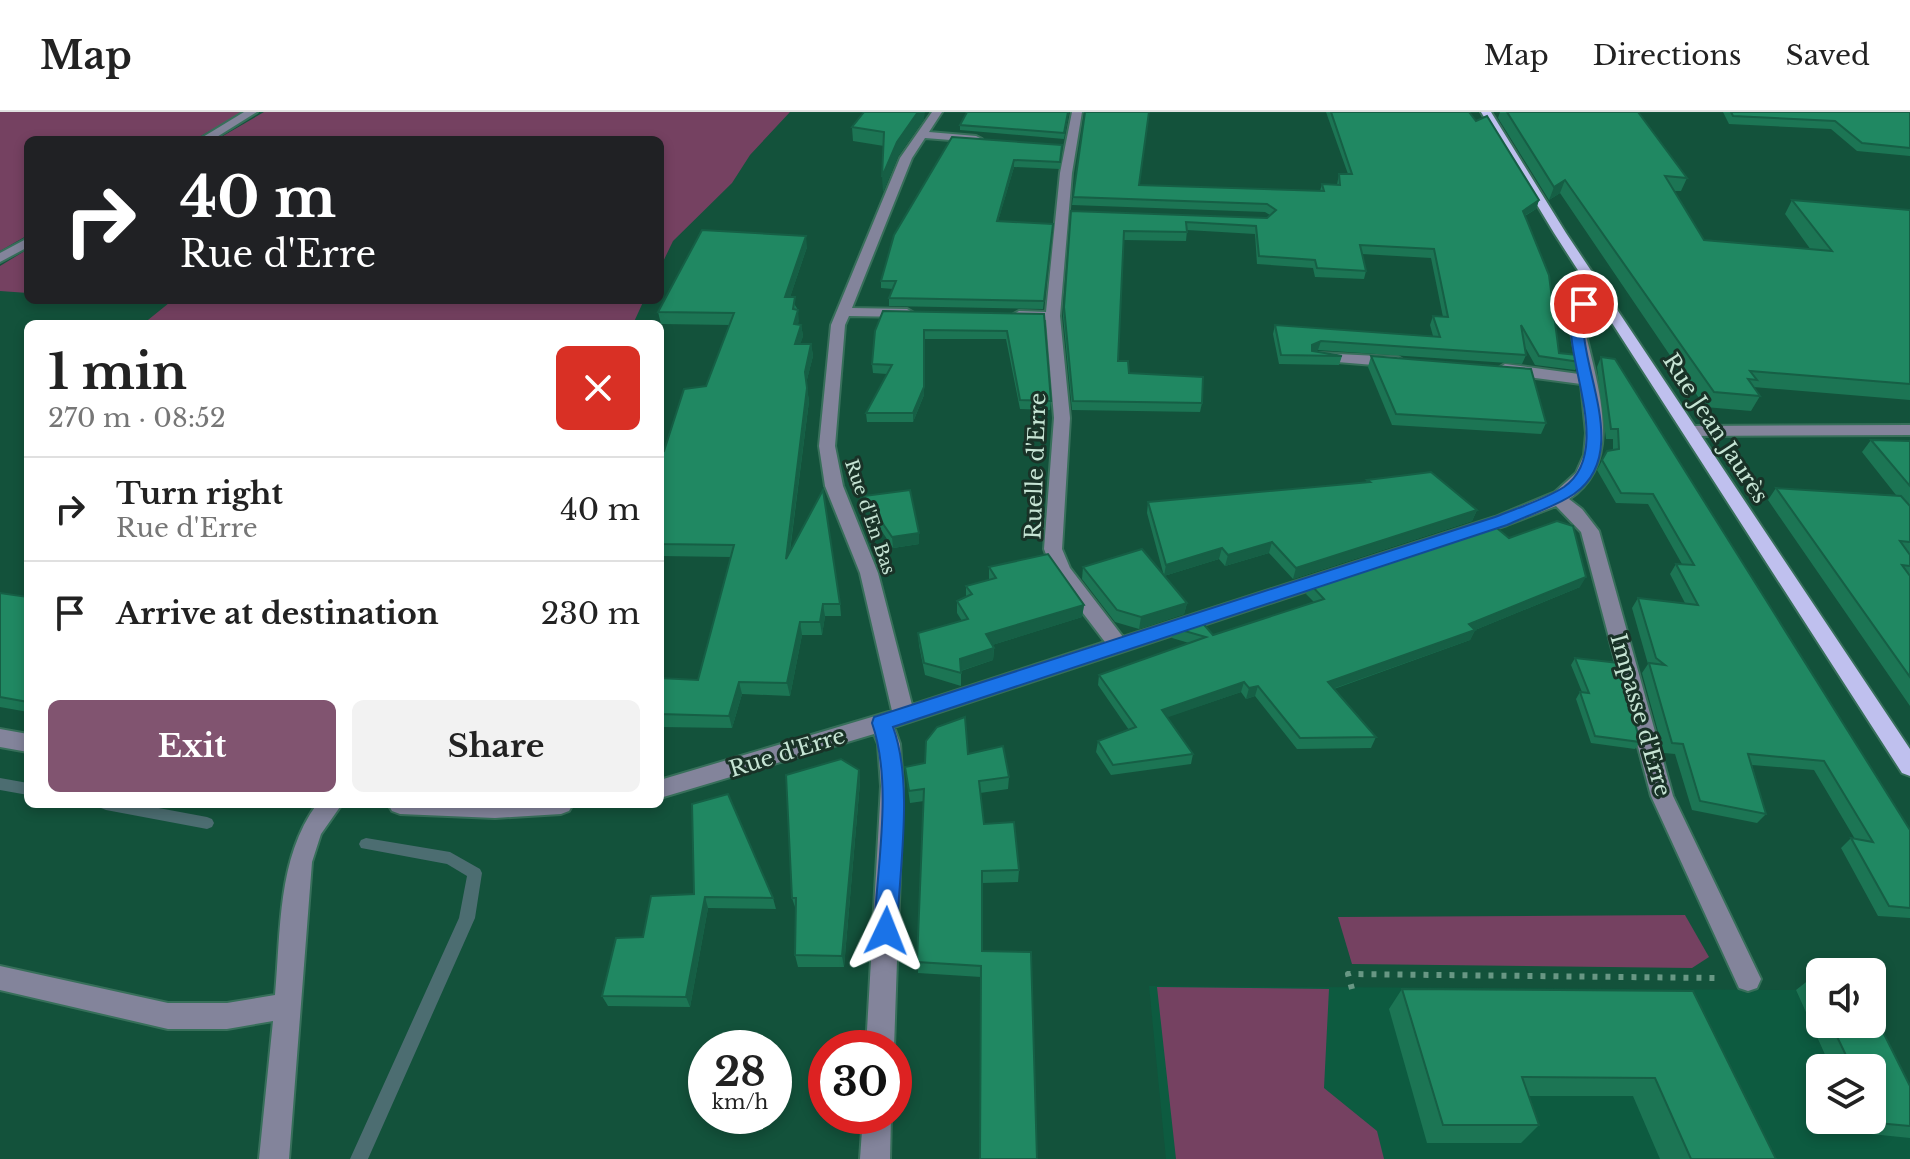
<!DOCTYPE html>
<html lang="en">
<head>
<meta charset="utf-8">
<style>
  body { margin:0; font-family:"Libre Baskerville",serif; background:#f2f2f2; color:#222; height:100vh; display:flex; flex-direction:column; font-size:30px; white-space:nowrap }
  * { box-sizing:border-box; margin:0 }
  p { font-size:26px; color:#767676 }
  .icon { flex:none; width:44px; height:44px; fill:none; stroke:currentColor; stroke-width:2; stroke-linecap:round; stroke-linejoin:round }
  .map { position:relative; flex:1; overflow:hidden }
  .panel { position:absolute; left:24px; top:208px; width:640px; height:488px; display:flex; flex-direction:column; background:#fff; border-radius:12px; box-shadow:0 4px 12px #0003 }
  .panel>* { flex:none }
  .banner { position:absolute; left:24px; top:24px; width:640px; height:168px; border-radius:12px; box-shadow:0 4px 12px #0003; background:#202124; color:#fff; overflow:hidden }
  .fabs { position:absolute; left:1806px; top:846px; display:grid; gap:16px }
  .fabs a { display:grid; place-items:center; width:80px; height:80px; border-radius:12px; background:#fff; box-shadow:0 4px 12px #0003; font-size:40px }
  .speed { position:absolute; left:688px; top:918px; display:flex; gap:16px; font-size:40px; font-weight:700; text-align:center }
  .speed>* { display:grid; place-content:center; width:104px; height:104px; border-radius:50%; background:#fff; box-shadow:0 4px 12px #0003; line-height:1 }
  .speed small { font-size:20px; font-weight:400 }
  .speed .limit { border:12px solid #d22; background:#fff; color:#111 }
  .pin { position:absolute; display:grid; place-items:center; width:68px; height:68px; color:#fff; margin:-34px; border:4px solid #fff; border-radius:50%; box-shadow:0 2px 8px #0007 }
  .me { position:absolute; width:88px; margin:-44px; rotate:2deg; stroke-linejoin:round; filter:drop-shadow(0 0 6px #0008) }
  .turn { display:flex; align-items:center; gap:28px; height:168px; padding:0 24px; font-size:36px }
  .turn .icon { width:104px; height:104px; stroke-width:2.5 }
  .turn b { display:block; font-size:56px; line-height:68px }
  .round { display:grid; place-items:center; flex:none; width:84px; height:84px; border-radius:12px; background:#f2f2f2 }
  .summary { display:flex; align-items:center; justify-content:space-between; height:136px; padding:0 24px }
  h1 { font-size:48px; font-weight:800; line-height:60px }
  .cta { display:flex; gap:16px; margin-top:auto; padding:16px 24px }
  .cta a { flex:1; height:92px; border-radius:12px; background:#815470; color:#fff; font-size:32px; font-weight:800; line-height:92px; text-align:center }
  .cta a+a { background:#f2f2f2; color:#222 }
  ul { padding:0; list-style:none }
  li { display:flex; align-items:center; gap:24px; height:104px; padding:0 24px; border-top:2px solid #e0e0e0 }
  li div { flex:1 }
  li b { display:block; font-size:30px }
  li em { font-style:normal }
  header { display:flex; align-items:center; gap:48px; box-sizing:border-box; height:112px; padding:0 40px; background:#fff; border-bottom:2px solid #e0e0e0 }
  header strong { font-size:38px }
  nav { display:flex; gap:44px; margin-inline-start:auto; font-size:28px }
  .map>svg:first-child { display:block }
</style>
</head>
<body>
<header>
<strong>Map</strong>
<nav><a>Map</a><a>Directions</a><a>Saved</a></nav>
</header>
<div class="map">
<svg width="1910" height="1047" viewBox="0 0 1910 1047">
  <rect width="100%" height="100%" fill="#13523b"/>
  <polygon fill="#0d5b40" points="1149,874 1796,878 1831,956 1820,956 1820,1008 1855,1008 1910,1026 1910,1047 1166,1047"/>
  <g fill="#754161">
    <polygon points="0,0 243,0 194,28 28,28 28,123 0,139"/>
    <polygon points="264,0 790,0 750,43 732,71 673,129 660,156 660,28 216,28"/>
    <polygon points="28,137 28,181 0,179 0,154"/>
    <polygon points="126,188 644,188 633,212 143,212 169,191"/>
    <polygon points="1685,803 1709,845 1692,856 1352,852 1338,805"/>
    <polygon points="1157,875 1329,877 1324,976 1377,1019 1384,1047 1176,1047"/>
  </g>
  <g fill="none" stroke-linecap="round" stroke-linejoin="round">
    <g fill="#4c6d71" fill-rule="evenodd">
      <polygon points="0,666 28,671 28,683 0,678"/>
      <polygon points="99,692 137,692 207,705 212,707 214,711 212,715 207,717 106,698 101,696"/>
      <polygon points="366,726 450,740 480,757 482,761 475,806 368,1047 350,1047 459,806 467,764 447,752 361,736 359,732 361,728"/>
    </g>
    <defs>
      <g id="minor">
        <polygon points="244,0 257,0 212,28 198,28"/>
        <path d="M932,0H942L929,20L976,24L982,27L976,30L925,26L912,46L852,196L907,197L914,201L907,205L849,204L845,213L835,334L843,374L878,461L912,593L1105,530L1054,463L1044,437L1054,306L1046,208L1019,207L1012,203L1019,199L1046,200L1060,61L1072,0H1082L1072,61L1060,204L1070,306L1062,437L1070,456L1123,525L1495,405L1555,380L1576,361L1584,343L1586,321L1581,272L1505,262L1497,257L1505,252L1579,262L1568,204L1579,189L1607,182V188L1589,195L1582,204C1592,260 1630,347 1569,387L1582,397L1599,419L1673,684L1761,867L1757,876L1748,879L1739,876L1651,684L1581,420L1556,394L1507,413L894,615L900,632L903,674L894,936H866L881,674L878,632L874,622L660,686V668L892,599L860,461L825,374L819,334L831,213L900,46Z"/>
        <polygon points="28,126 28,135 0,150 0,141"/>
        <polygon points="1318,241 1398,245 1406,250 1398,255 1313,248 1313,242"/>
        <polygon points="1910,313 1910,323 1690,324 1682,319 1690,314"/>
        <polygon points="0,617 28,622 28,640 0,635"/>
        <path d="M317,692H342L321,722L312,750L289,1047H259L273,909L227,917H168L0,878V854L168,891H227L275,883C281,819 277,746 317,692Z"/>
        <polygon points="388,692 573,692 569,699 561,702 495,706 400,702 392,699"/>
        <polygon points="863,1004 891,1004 890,1047 860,1047"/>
      </g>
      <polygon id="major" points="1481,0 1491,0 1566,121 1910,637 1910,664 1902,661 1554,121"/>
    </defs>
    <use href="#minor" stroke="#376f5a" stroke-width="4"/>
    <use href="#major" stroke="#376f5a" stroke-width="4"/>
    <polyline stroke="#689784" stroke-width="6" stroke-dasharray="5 8" stroke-linecap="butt" points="1352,877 1348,862 1715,866"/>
    <use href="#minor" fill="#83849b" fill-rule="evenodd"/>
    <use href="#major" fill="#bfc0ee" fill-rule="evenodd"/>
  </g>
  <g fill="#1c7554">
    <polygon points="1069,0 1064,27 960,18 960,13"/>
    <polygon points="1326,0 1469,0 1539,88 1536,97 1525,104 1559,241 1580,250 1575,258 1535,253 1525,235 1526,243 1522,252 1318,238 1316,239 1342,244 1339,253 1279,252 1273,222 1275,213 1433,224 1430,213 1433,204 1443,205 1431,146 1362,142 1366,159 1364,167 1315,165 1313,156 1257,152 1255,122 1187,118 1186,129 1124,128 1118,249 1129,261 1202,291 1200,300 1072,298 1063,204 1071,99 1267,106 1270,103 1265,100 1072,93 1073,85 1139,73 1320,79 1322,72 1337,73 1339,62 1348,62"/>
    <polygon points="1500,0 1638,0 1687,66 1681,79 1674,79 1704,128 1811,138 1785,102 1792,88 1910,98 1910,288 1753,275 1760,284 1751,299 1705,295 1560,81 1549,88 1498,6"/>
    <polygon points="1723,0 1910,0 1910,44 1857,39 1831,17 1729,12"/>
    <polygon points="924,7 898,44 883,80 884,34 853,29 852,15"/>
    <polygon points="952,25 1062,33 1060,57 1014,55 998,109 1053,112 1043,197 889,194 889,186 893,177 881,176 881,169"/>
    <polygon points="807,135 790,185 798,198 798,212 801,213 803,224 800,232 811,232 813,244 806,271 809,289 790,439 840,492 841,504 825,504 822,523 802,523 790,584 742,582 732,616 660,615 660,566 698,568 731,445 660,444 660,338 664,339 706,274 730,213 661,212 658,200"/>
    <polygon points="1044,202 1051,289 1050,298 1020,297 1006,227 924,227 924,283 913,310 867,310 866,301 887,262 873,261 872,252 875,219"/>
    <polygon points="1371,244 1546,311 1541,322 1392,313 1368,255"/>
    <polygon points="1601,245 1910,718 1910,806 1878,804 1841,736 1851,726 1855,727 1814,658 1752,653 1766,702 1757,711 1692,698 1675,642 1664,641 1642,561 1648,552 1632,496 1638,486 1685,491 1670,462 1676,452 1682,452 1648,392 1616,391 1597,358 1607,339 1613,338 1613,327 1606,327 1597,255"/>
    <polygon points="1871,328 1910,329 1910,594 1768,388 1776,376 1896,383 1862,340"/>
    <polygon points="1367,368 1477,398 1472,409 1293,467 1269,441 1225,454 1219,447 1164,464 1147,401 1148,390 1366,371"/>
    <polygon points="864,384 919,421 919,432 893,436 865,394"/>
    <polygon points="1509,426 1580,475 1475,518 1470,528 1334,577 1376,625 1371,636 1297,637 1255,584 1246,587 1241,580 1167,605 1193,642 1191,652 1111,663 1096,640 1098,629 1129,618 1098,573 1099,563 1189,531 1172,526 1174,516 1213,523 1314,490 1306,482 1310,472"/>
    <polygon points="989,455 1084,493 1082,505 992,533 994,536 993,548 961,559 961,574 925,563 919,533 918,521 962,509 957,501 957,489 966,485 966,474 989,468"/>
    <polygon points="1083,455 1187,491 1184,502 1139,517 1115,510 1082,467"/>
    <polygon points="0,481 28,485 28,600 0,595"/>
    <polygon points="1575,546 1640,630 1635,637 1591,631 1576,587 1580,580 1582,580 1571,553"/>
    <polygon points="968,642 1009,665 1008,677 980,681 984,712 1019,758 1018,770 982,771 981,865 918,861 924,689 910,691 905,655"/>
    <polygon points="859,658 860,670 844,855 798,855 795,843 796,798 792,786"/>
    <polygon points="651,784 773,786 776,797 708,796 690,895 608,894 602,884 643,825"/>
    <polygon points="1810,867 1820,868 1820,912 1872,912 1910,974 1910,1026 1861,1021 1855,1008 1872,1008 1872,956 1831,956 1796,878"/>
    <polygon points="1402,877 1693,879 1776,1047 1660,1047 1633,984 1528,984 1539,1013 1521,1031 1427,1031 1389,897"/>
  </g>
  <g fill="#165f45">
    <polygon points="918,0 925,0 924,7 898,44 883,80 882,65 897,30"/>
    <polygon points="1014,48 1014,55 996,116 997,109"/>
    <polygon points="1565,68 1560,81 1549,88 1554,75"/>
    <polygon points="1539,88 1536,97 1519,107 1523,99"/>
    <polygon points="806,124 807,135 786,197 785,185"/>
    <polygon points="798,198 799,209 795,224 794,212"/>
    <polygon points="801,213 803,224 797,244 795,232"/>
    <polygon points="924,218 924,283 913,310 913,301"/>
    <polygon points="1321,229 1318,238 1310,242 1312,233"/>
    <polygon points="811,232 813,244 806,272 805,260"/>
    <polygon points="807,276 809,289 787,460 786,447"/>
    <polygon points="1477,398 1472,409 1293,467 1296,456"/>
    <polygon points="919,421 919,432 893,436 892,425"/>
    <polygon points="1272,430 1269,441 1225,454 1228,443"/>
    <polygon points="1222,436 1219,447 1164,464 1166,453"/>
    <polygon points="1586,465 1580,475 1475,518 1470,528 1324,580 1328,570"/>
    <polygon points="1187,491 1184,502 1139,517 1141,505"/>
    <polygon points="823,492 825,504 822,523 820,510"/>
    <polygon points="1084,493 1082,505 986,535 986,522"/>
    <polygon points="800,510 802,523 790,584 787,571"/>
    <polygon points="994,536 993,548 960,559 960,547"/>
    <polygon points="739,570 742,582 732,616 729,604"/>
    <polygon points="1244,570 1241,580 1160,608 1162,598"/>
    <polygon points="1258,574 1255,584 1246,587 1249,576"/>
    <polygon points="859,658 860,670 844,855 842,844"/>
    <polygon points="705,785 708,796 690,895 686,885"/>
  </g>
  <g fill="#208862" stroke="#165f45" stroke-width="2">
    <polygon points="864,0 918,0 897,30 882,65 884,20 852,15"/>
    <polygon points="967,0 1068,0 1064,21 960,13"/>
    <polygon points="1085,0 1149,0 1139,73 1324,79 1322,72 1340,73 1339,62 1352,62 1331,0 1469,0 1476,9 1487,4 1539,88 1523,99 1549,163 1559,241 1578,243 1580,250 1539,244 1521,213 1526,243 1321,229 1312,233 1312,239 1342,244 1281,243 1275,213 1440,225 1433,204 1448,205 1434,137 1360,133 1366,159 1317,156 1315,148 1259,144 1256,114 1186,110 1187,120 1124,119 1118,249 1128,249 1129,261 1203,265 1202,291 1073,289 1064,195 1071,99 1267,106 1276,98 1267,92 1073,85"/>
    <polygon points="1507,0 1638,0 1687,66 1665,64 1704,128 1832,139 1792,88 1910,98 1910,272 1750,259 1757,268 1748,267 1760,284 1714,280 1565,68 1554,75"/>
    <polygon points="1731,0 1910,0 1910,36 1862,31 1835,9 1733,4"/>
    <polygon points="952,25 1062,33 1060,50 1014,48 997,109 1053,112 1044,189 889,186 896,169 881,169 894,123"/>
    <polygon points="702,118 806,124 785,185 795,185 793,197 798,198 794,212 801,213 795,232 811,232 805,260 807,276 786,447 823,378 840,492 823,492 820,510 800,510 787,571 739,570 729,604 660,602 660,566 698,568 734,433 660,432 660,338 664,339 684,277 706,274 734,201 658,200"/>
    <polygon points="883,199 1044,202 1051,289 1020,288 1007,219 924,218 924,275 913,301 866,301 892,253 872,252 875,219"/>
    <polygon points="1371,244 1531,257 1546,311 1396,302"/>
    <polygon points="1601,245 1615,247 1910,718 1910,796 1889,794 1851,726 1873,730 1824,649 1748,642 1766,702 1700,689 1683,632 1672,631 1649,551 1665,553 1656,546 1638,486 1698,493 1676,452 1694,453 1653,382 1621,381 1602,348 1607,339 1619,337 1618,317 1611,317"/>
    <polygon points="1871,328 1910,329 1910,374"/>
    <polygon points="1431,360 1477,398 1296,456 1272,430 1228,443 1222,436 1166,453 1148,390 1370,370 1367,368"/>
    <polygon points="1776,376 1901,384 1910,394 1910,430 1900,429 1910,443 1910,454 1902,453 1910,464 1910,565"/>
    <polygon points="910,378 919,421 892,425 864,384"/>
    <polygon points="1557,409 1573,414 1586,465 1469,512 1475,518 1328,570 1376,625 1300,626 1258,574 1249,576 1244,570 1162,598 1193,642 1113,653 1098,629 1136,615 1099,563 1206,525 1174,516 1200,508 1213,523 1324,487 1310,472 1492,412 1509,426"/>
    <polygon points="1142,437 1187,491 1141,505 1117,498 1083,455"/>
    <polygon points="1048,442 1084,493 986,522 994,536 960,547 961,561 924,551 918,521 968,507 957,489 972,482 966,474 996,466 989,455"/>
    <polygon points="0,481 28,485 28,590 0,585"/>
    <polygon points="1575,546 1619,551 1640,630 1595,624 1580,580 1589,581"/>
    <polygon points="965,605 968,642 1003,634 1009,665 979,669 984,712 1014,710 1019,758 982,759 982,839 1031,840 1037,1047 980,1047 981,854 917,850 924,677 909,679 905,655 925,651 926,629 937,615"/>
    <polygon points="841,647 859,658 842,844 795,843 796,786 792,786 786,663"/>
    <polygon points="728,682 773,786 705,785 686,885 602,884 616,826 643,825 651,784 694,782 692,692"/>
    <polygon points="1810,867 1820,868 1820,888"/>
    <polygon points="1402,877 1693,879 1776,1047 1691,1047 1655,966 1522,965 1539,1013 1443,1013"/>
    <polygon points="1872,898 1910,974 1910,1014 1877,1011 1872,1000 1872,956 1852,956 1831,912 1872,912"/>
  </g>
  <path fill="#1a73e8" stroke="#114b97" stroke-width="2" d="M1580,190L1591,192C1560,226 1641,336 1574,382C1555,395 1528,403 1507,413L893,615C914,672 899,758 897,819L894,827L886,830L877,827L874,819C877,755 893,671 872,611L874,605L1495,405C1517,396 1544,388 1564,375C1622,335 1546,217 1580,190Z"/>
  <g text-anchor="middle" stroke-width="6" stroke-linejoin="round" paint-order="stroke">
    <g font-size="18" fill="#c6e4d4" stroke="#193227">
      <text transform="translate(870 405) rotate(71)" y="6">Rue d'En Bas</text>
    </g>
    <g font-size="22" fill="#c6e4d4" stroke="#193227">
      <text transform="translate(1716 316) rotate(57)" y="8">Rue Jean Jaurès</text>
      <text transform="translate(1035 354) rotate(-88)" y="8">Ruelle d'Erre</text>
      <text transform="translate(1641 603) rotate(74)" y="8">Impasse d'Erre</text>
      <text transform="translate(787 640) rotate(-17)" y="8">Rue d'Erre</text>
    </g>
  </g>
</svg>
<div class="fabs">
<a><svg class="icon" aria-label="sound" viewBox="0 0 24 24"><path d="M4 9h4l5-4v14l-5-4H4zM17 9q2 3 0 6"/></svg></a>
<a><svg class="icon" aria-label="layers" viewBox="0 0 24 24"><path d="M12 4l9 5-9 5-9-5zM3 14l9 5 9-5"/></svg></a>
</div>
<div class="speed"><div>28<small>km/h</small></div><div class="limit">30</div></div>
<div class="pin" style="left:1584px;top:192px;background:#d93025"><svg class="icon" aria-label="arrive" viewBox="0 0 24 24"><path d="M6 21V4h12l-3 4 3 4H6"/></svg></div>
<svg class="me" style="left:886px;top:819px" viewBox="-20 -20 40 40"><path d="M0-17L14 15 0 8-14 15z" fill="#1a73e8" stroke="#fff" stroke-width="4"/></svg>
<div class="banner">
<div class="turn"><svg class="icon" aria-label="right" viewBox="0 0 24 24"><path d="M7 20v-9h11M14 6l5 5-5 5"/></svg><div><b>40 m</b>Rue d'Erre</div></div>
</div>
<section class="panel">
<div class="summary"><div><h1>1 min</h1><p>270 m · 08:52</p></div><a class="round" style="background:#d93025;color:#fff"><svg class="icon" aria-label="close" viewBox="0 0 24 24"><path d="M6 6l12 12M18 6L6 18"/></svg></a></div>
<ul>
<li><svg class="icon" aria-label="right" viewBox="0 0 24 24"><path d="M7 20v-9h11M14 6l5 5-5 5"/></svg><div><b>Turn right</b><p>Rue d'Erre</p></div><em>40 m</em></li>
<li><svg class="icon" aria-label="arrive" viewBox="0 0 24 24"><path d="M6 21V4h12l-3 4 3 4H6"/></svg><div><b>Arrive at destination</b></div><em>230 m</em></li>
</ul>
<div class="cta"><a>Exit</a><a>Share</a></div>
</section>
</div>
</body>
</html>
